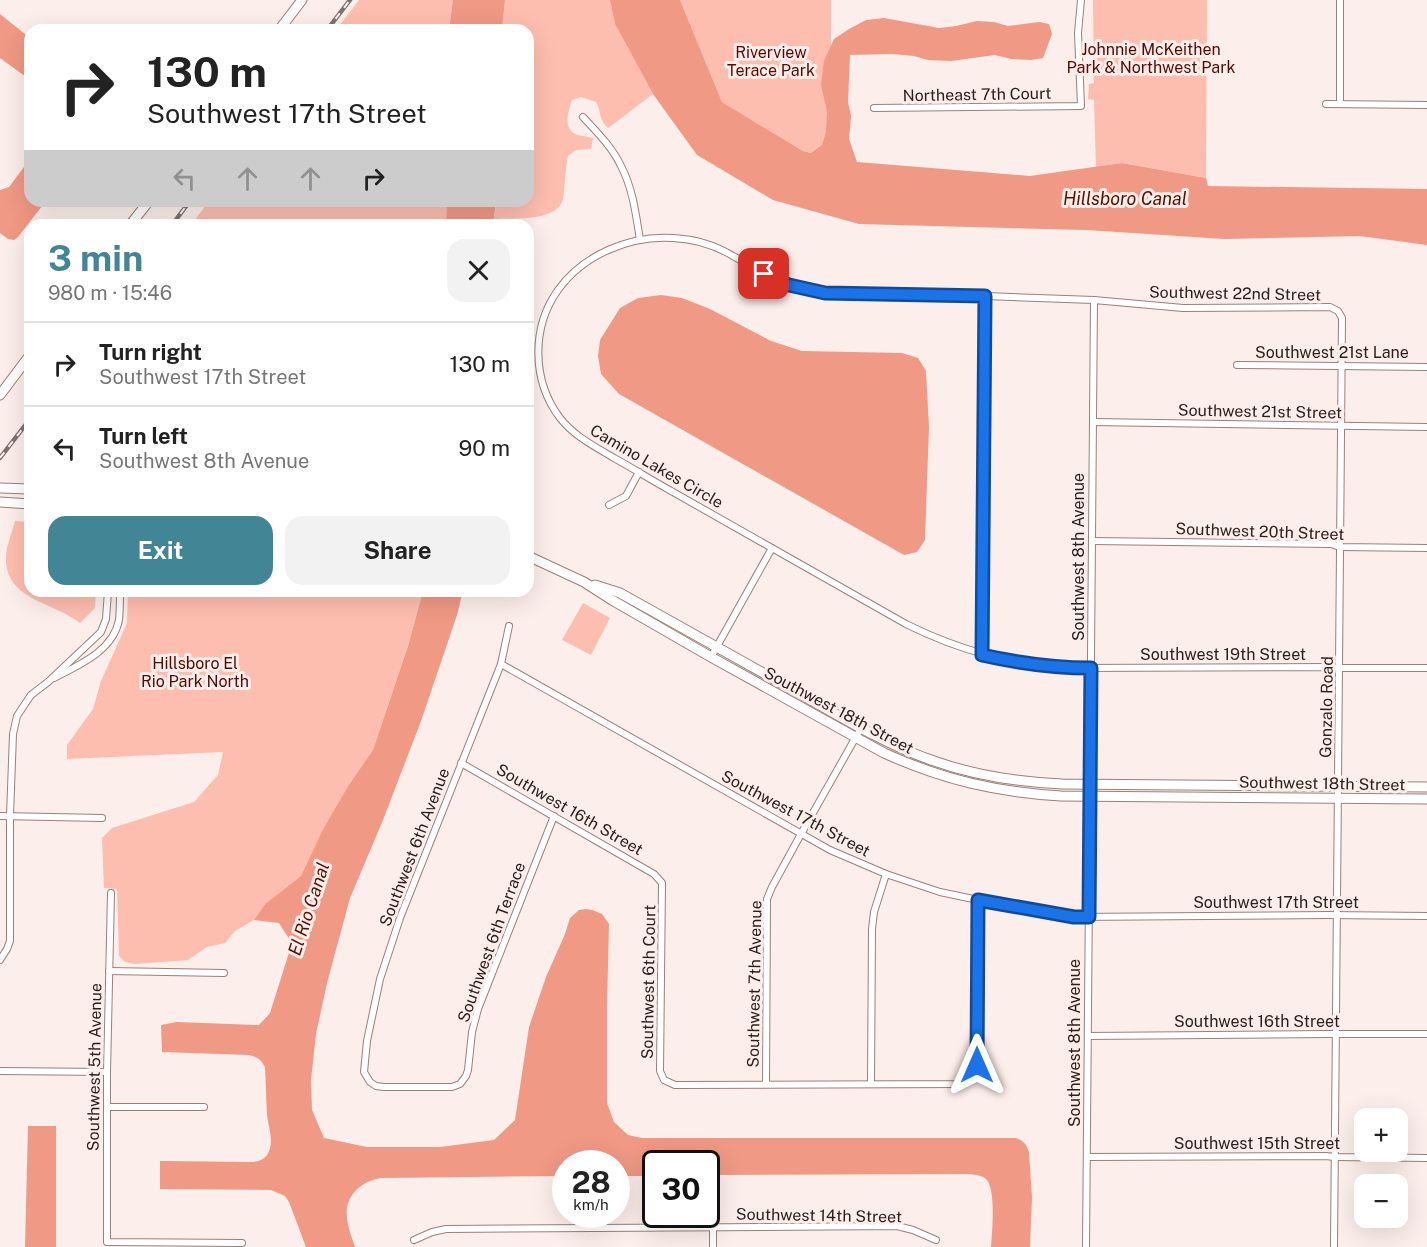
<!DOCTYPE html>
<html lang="en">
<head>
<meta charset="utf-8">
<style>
  body { margin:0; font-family:"Public Sans",sans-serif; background:#f2f2f2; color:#222; height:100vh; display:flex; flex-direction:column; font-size:22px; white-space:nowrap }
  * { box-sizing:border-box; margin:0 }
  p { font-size:20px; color:#767676 }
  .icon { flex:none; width:33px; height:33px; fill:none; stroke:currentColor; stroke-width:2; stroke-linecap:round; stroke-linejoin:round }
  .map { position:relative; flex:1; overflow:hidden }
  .sheet { position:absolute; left:24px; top:219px; width:510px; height:378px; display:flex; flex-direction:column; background:#fff; border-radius:18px; box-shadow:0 6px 24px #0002 }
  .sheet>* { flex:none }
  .banner { position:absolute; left:24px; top:24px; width:510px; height:183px; border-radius:18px; box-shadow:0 6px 24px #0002; background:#fff; color:#222; overflow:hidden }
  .tools { position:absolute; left:1354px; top:1108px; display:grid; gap:12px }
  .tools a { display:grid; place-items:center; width:54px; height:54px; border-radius:12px; background:#fff; box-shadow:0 6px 24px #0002; font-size:30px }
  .speed { position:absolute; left:552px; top:1150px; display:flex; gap:12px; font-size:30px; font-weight:700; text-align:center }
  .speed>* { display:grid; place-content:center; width:78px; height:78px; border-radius:50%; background:#fff; box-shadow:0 6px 24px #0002; line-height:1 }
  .speed small { font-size:15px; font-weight:400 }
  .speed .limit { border:3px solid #111; border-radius:9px; background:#fff; color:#111 }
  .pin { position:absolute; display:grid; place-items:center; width:51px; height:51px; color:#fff; margin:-26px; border-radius:12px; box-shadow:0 3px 9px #0006 }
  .me { position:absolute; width:66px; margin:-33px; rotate:0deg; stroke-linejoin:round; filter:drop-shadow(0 0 4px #0008) }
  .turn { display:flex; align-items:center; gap:21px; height:126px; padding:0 24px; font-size:27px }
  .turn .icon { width:78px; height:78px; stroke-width:2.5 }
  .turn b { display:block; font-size:42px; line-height:51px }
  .lanes { display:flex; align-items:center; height:57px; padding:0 24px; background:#0003; justify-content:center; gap:30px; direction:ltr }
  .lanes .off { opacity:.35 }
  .round { display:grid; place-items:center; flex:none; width:63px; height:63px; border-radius:18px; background:#f2f2f2 }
  .headline { display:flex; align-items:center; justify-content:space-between; height:102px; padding:0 24px }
  h1 { font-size:36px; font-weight:700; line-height:45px; color:#428695 }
  .cta { display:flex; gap:12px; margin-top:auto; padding:12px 24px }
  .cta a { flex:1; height:69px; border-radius:18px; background:#428695; color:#fff; font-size:24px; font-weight:700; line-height:69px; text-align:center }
  .cta a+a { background:#f2f2f2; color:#222 }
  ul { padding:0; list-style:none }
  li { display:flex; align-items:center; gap:18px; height:84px; padding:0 24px; border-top:2px solid #e0e0e0 }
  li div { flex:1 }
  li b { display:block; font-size:22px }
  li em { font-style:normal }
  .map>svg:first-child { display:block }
</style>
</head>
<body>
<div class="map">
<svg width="1427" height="1247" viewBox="0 0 1427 1247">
  <rect width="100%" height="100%" fill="#fceeeb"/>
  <g fill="#febeaf">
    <polygon points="359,0 453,0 449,30 336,30"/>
    <path d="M505,0H610L615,24L653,94L608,128C598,118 602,113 596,102L581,97L572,100C568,112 562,130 578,135C583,136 588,137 593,138L591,149L576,150L568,156C565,170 565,186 563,199C558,222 512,218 494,219L496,201H528V30H502Z"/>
    <polygon points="680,0 831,0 831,158 803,151 722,102"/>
    <polygon points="1093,0 1207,0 1206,178 1122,163 1096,167 1094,100 1088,99 1089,84 1094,83"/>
    <polygon points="209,201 447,201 446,225 191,225"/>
    <path d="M15,521L30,522V591H96L95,608L80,623C54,602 5,600 6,558C6,546 12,533 15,521Z"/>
    <polygon points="128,591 423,591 408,646 373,750 348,786 323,829 301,876 265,904 254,920 235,931 225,943 207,947 188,960 135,964 125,962 119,956 117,889 104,888 102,838 112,828 194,802 218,775 223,752 67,759 67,745 93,709 101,681 127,623"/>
    <polygon points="583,603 610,618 591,655 562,640"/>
  </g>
  <g fill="#f09985">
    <polygon points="453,0 505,0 502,30 449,30"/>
    <polygon points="610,0 680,0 722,102 803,151 811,153 822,145 826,132 827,111 821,85 824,61 834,39 849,29 866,20 884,18 939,28 956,26 977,21 994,22 1008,26 1039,22 1049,24 1052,34 1043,58 1031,60 1011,59 995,55 951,61 928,60 914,56 893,54 850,55 848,102 851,116 849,139 857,162 1030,176 1122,163 1206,178 1208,186 1427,189 1427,245 1360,236 1224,239 1087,230 859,224 773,200 697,155 653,94 615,24"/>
    <polygon points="0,14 30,38 30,78 26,77 0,58"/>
    <polygon points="30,159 30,201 46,201 18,237 14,240 8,239 0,233 0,190 9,187"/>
    <polygon points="447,201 496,201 493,225 446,225"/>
    <polygon points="661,295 682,298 710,309 771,341 802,351 902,353 918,358 926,371 929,427 925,540 917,552 904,555 619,394 601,374 598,356 600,340 620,308 638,298"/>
    <path d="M423,591H463L457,615L421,721L383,820L350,898L327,983L316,1034L311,1080L312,1110L324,1138L367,1147H440L494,1140L515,1120L529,1027L546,977L565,934L570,918L579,910L586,909L592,910L602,914L609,924L607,1005V1103L614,1122L628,1135L642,1138H1016C1024,1141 1026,1144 1029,1152L1032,1198L1030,1247H991C992,1232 996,1192 987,1180C982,1175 976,1175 969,1174L707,1175L706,1164H656L655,1176H617L616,1164H566L565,1176L381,1178C361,1181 344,1196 347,1218C348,1228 352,1238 355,1247H306L289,1202L285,1196L271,1190L160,1189V1161L253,1162C262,1161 268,1157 270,1148C273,1138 268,1125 267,1115C266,1099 266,1083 265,1067C261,1059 257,1057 249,1055L162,1052L161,1025L177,1022L259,1025L270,1013L292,943L279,923L254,920L265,904L301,876L323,829L348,786L373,750L408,646Z"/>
    <polygon points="28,1126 56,1126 56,1247 25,1247"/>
  </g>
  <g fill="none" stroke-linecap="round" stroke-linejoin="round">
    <defs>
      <g id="street">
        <polyline points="1326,104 1427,105"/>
        <polyline points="1340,104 1340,0"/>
        <polyline points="874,108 1081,106 1078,33 1081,0"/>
        <path d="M583,117C597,132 612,147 621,166C633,189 636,215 640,240"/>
        <polyline points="1237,365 1427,367"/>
        <polyline points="1093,422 1427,427"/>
        <polyline points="609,505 626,496 639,472"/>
        <polyline points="1092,541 1331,544 1340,547 1427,548"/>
        <polyline points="509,626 501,664 400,918 380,979 367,1041 364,1072 370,1082 376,1086 384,1087 452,1087 460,1084 466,1076 468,1070 472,1032 478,1009 554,816"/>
        <polyline points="982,655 985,296"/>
        <polyline points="711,657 772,548"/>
        <polyline points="501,664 830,850 886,874 940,892 978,900 1074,917 1328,915 1427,916"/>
        <path d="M54,678C79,665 113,651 119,620C120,610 120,600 120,591"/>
        <polyline points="461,763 654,874 662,883 660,1071 664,1080 675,1085 959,1084 972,1078 977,1065 978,900"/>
        <polyline points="0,816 102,818"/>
        <polyline points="111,893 107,1072 107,1242 242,1243"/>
        <polyline points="0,960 7,949 10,941 10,816 13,734 17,716 31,695 48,682 101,632 106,619 108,591"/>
        <polyline points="109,971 224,973"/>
        <polyline points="1088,1036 1327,1034 1427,1034"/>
        <polyline points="0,1071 107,1072"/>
        <polyline points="766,1084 767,899 772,887 801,834 861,728"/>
        <polyline points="871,1084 872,929 874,912 886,874"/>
        <polyline points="107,1107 204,1107"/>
        <polyline points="1087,1157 1326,1156 1334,1157 1427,1158"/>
        <polyline points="713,1227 713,1247"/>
        <polyline points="414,1240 432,1232 446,1229 897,1226 913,1230 936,1240"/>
        <polyline points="1086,1247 1094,300"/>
        <path d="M1334,1247L1342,318L1338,311L1330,307L1183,308L1094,300L985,296L825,293C807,290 789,286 772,279C758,272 746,263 733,256C715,245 694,239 673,238C630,235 583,255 558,290C531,328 532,381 560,418C574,436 594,446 614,458C634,469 653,481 673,492C751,536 829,580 906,624C962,652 1012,664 1074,668L1329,667L1340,668H1427"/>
      </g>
      <g id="secondary">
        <polyline points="279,30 302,0"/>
        <polyline points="130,225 149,201"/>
        <polyline points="0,395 30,355"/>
        <polyline points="0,488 30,489"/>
        <polyline points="0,502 30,504"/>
        <path d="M528,556L584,582L612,600L711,657L884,753C944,780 996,792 1061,796L1427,799"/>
        <path d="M595,585L620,593C680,626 739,660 799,693C843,718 888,746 937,762C977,776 1019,782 1062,784L1427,787"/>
      </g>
    </defs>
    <use href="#street" stroke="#9d7f78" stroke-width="8"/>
    <use href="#secondary" stroke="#9d7f78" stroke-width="11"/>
    <use href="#street" stroke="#fff" stroke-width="6"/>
    <use href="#secondary" stroke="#fff" stroke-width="9"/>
    <defs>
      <g id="rail">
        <polyline points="327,30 350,0"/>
        <polyline points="172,225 190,201"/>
        <polyline points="0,458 30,419"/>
      </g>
    </defs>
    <use href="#rail" stroke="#7e726f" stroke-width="4.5"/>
    <use href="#rail" stroke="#fceeeb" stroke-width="2" stroke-dasharray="7" stroke-linecap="butt"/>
  </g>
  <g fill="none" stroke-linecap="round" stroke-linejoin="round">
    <defs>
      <path id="route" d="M764,274L789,285L825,293L985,296L982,655C1018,663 1054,668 1091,668L1089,917H1074L978,900L977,1065"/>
    </defs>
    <use href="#route" stroke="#114b97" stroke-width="15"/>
    <use href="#route" stroke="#1a73e8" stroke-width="10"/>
  </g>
  <g text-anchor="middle" stroke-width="6" stroke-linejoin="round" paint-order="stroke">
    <g font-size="16" fill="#560900" stroke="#fceeeb">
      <text x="1151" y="55">Johnnie McKeithen<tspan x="1151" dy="18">Park &amp; Northwest Park</tspan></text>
      <text x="771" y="58">Riverview<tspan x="771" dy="18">Terace Park</tspan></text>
      <text x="195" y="669">Hillsboro El<tspan x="195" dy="18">Rio Park North</tspan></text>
    </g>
    <g font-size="16" fill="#2c201d" stroke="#fceeeb">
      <text transform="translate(977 94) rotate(-1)" y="6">Northeast 7th Court</text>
      <text transform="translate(1235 293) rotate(1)" y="6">Southwest 22nd Street</text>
      <text x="1332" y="358">Southwest 21st Lane</text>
      <text transform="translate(1260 411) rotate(1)" y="6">Southwest 21st Street</text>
      <text transform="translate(657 466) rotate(30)" y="6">Camino Lakes Circle</text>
      <text transform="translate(1260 531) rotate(2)" y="6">Southwest 20th Street</text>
      <text transform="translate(1078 557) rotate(-90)" y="6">Southwest 8th Avenue</text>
      <text x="1223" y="660">Southwest 19th Street</text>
      <text transform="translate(1326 707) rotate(-89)" y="6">Gonzalo Road</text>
      <text transform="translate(839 710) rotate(28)" y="6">Southwest 18th Street</text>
      <text transform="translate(1322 783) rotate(1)" y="6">Southwest 18th Street</text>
      <text transform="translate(570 809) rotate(30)" y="6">Southwest 16th Street</text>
      <text transform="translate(796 813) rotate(28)" y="6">Southwest 17th Street</text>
      <text transform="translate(414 847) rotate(-69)" y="6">Southwest 6th Avenue</text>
      <text x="1276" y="908">Southwest 17th Street</text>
      <text transform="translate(491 942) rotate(-70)" y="6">Southwest 6th Terrace</text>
      <text transform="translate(648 982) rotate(-89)" y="6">Southwest 6th Court</text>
      <text transform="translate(754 984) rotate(-89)" y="6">Southwest 7th Avenue</text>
      <text x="1257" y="1027">Southwest 16th Street</text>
      <text transform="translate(1074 1043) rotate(-90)" y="6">Southwest 8th Avenue</text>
      <text transform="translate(94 1067) rotate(-89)" y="6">Southwest 5th Avenue</text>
      <text x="1257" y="1149">Southwest 15th Street</text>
      <text transform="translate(819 1215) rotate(1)" y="6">Southwest 14th Street</text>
    </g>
    <g font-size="18" font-style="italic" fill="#5b0f00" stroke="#fceeeb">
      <text x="1125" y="205">Hillsboro Canal</text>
      <text transform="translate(309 909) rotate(-72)" y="6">El Rio Canal</text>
    </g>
  </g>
</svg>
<div class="tools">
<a>+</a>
<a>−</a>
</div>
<div class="speed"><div>28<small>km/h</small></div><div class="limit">30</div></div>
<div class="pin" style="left:764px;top:274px;background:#d93025"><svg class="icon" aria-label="arrive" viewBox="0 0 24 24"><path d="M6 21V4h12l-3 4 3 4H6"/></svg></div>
<svg class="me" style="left:977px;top:1065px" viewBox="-20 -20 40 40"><path d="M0-17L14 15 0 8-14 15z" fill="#1a73e8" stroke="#fff" stroke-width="4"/></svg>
<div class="banner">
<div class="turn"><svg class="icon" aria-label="right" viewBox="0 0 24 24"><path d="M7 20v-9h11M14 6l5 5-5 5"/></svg><div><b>130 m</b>Southwest 17th Street</div></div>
<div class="lanes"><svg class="icon off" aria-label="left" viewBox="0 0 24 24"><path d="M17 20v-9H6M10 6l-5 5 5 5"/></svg><svg class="icon off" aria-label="ahead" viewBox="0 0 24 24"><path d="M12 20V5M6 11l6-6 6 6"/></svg><svg class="icon off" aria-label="ahead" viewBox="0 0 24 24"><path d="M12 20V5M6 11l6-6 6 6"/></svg><svg class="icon" aria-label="right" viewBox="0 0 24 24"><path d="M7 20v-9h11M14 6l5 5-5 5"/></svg></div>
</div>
<section class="sheet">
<div class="headline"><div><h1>3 min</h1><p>980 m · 15:46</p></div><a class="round"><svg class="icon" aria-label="close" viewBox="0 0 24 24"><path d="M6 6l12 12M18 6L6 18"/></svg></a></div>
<ul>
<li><svg class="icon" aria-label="right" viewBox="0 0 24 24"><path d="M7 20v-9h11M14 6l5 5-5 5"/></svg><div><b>Turn right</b><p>Southwest 17th Street</p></div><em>130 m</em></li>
<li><svg class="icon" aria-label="left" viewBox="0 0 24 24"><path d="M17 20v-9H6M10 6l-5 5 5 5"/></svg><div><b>Turn left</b><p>Southwest 8th Avenue</p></div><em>90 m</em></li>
</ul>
<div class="cta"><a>Exit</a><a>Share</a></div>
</section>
</div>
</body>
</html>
